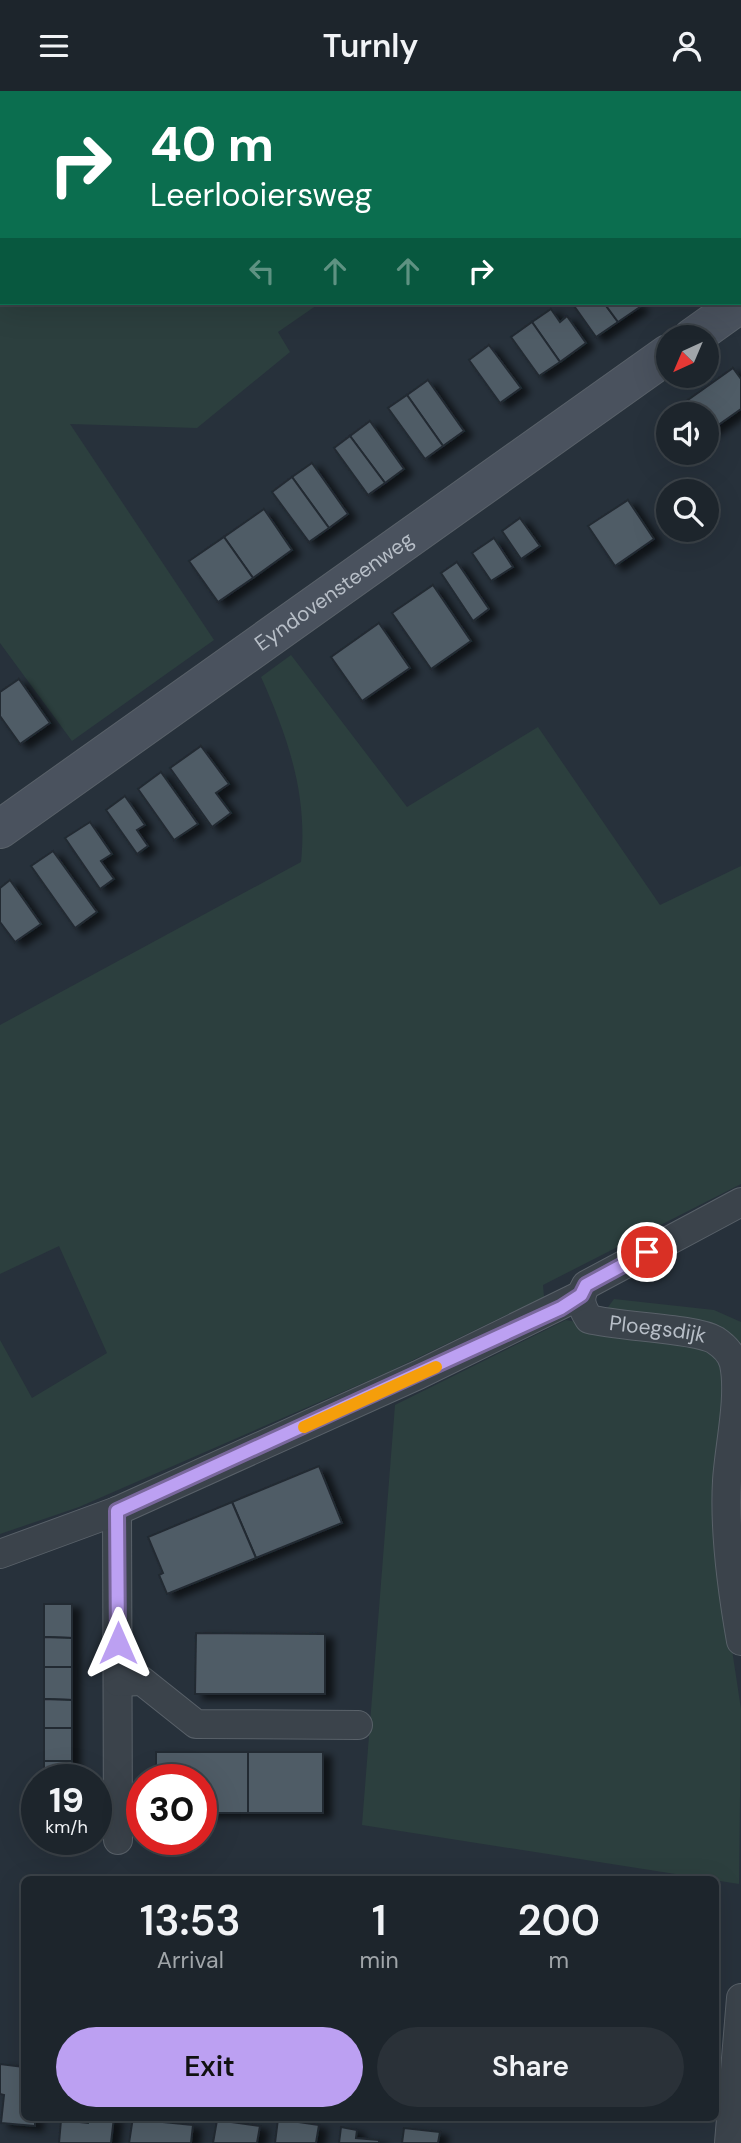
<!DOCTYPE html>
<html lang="en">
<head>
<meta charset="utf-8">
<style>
  body { margin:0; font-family:"DM Sans",sans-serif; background:#2a3138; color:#f1f3f6; height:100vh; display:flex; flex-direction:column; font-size:26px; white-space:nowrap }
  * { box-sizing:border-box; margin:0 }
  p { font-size:23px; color:#a0a5a9 }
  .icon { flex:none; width:38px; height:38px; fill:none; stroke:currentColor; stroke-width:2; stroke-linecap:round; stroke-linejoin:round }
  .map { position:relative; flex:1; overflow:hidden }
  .side { position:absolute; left:21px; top:1785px; width:698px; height:245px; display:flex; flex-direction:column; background:#1d252c; border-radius:10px; box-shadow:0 7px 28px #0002,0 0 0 2px #3b4248 }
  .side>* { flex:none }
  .guide { position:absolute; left:0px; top:0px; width:742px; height:214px; box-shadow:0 7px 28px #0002,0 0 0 2px #3b4248; background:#0b6e4f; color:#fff; overflow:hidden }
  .needle { width:46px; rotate:224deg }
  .tools { position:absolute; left:656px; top:234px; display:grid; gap:14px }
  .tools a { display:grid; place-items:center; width:63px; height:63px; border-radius:50%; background:#1d252c; box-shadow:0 7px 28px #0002,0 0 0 2px #3b4248; font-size:35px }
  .speed { position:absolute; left:21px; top:1673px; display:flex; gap:14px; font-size:35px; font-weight:700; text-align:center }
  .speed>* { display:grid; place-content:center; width:91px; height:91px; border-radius:50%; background:#1d252c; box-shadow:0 7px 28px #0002,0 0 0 2px #3b4248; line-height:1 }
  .speed small { font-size:18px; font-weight:400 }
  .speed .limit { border:10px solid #d22; background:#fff; color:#111 }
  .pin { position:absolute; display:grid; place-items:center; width:60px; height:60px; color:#fff; margin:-30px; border:4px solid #fff; border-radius:50%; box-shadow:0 2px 7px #0007 }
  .me { position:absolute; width:77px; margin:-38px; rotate:0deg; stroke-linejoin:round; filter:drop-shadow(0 0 5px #0008) }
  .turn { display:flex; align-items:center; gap:24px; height:147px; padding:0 35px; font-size:32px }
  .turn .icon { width:91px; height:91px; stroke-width:2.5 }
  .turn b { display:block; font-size:49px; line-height:60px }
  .lanes { display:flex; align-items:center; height:66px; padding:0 35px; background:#0003; justify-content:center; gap:35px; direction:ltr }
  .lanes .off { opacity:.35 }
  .eta { display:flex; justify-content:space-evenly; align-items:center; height:119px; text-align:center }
  .eta b { font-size:42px; font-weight:600; line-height:49px }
  .primary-button { display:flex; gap:14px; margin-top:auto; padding:14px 35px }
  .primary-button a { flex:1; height:80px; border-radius:42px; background:#bca0f2; color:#111; font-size:28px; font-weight:600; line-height:80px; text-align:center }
  .primary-button a+a { background:#2a3138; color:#f1f3f6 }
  header { display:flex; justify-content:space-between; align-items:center; height:91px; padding:0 35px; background:#1d252c; font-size:32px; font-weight:600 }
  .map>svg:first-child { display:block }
</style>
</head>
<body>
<header><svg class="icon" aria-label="menu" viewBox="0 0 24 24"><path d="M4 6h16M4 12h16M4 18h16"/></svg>Turnly<svg class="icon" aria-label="person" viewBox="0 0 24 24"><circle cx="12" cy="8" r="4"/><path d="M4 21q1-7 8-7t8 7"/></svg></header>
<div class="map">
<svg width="741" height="2052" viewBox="0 0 741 2052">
  <defs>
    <filter id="shadow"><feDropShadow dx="8" dy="4.5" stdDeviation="3.5" flood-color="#0009"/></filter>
  </defs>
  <rect width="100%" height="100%" fill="#27313b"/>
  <g fill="#2c3f3e">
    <polygon points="0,0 310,2 2,2 2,212 320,212 278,241 290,261 197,337 70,333 214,549 72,650 0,552"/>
    <path d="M291,564L407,716L538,636L660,814L741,775V1093L543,1194L544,1206L386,1282L79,1416L0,1443V1249L32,1307L107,1262L59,1155L0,1183V934L301,771C308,704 288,646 261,586Z"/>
    <polygon points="614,1208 714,1219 741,1231 741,1264 603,1223"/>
    <polygon points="566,1229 678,1250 716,1263 725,1277 724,1506 741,1618 739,1793 362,1734 395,1314"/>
  </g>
  <g fill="#505b66" stroke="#222a32" stroke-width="2" filter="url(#shadow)">
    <polygon points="572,212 604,212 618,231 596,246"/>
    <polygon points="604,212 637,212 640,216 618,231"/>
    <polygon points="551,218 560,231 567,225 586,252 560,271 532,231"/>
    <polygon points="532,231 560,271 539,285 511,246"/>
    <polygon points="489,254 521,297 500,312 469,269"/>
    <polygon points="733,277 741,288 741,318 707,342 707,324 683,324 678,316"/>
    <polygon points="428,289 464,340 443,355 407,304"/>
    <polygon points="407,304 443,355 425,368 388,317"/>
    <polygon points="370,330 404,378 385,392 350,345"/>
    <polygon points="350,345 385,392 368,404 334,357"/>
    <polygon points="312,372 348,423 329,437 292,386"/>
    <polygon points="292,386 329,437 309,451 272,401"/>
    <polygon points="628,409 654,448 615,475 588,435"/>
    <polygon points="264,418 292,459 253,487 224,446"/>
    <polygon points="520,427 540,455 521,468 502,440"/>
    <polygon points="224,446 253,487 218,511 189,470"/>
    <polygon points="494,447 513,476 491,490 472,462"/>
    <polygon points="457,471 489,518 473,530 441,482"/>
    <polygon points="433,494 471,550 431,578 392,522"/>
    <polygon points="379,532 410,577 362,610 331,566"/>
    <polygon points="19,588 50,632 20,653 0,625 0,601"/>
    <polygon points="201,655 229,693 216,702 231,722 212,736 170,677"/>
    <polygon points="161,681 198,733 174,749 138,698"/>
    <polygon points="125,705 145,734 137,739 148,755 137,763 106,719"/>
    <polygon points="90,731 112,763 101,770 114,788 100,798 65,747"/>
    <polygon points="53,760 97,821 75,837 31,775"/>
    <polygon points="10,789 41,833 15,851 0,831 0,797"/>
    <polygon points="319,1375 342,1432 256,1467 232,1411"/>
    <polygon points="232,1411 256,1467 167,1503 159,1484 163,1482 148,1446"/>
    <polygon points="44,1513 72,1513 72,1547 44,1546"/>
    <polygon points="196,1542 325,1543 325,1603 195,1603"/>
    <polygon points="44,1546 72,1547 72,1576 44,1576"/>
    <polygon points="44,1576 72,1576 72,1609 44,1608"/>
    <polygon points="44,1608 72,1609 72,1637 44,1637"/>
    <rect x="44" y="1637" width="28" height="33"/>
    <polygon points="156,1661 248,1661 248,1722 201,1722 201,1689 156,1689"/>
    <rect x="248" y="1661" width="75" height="61"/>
    <rect x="44" y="1670" width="28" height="19"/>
    <polygon points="0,1973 24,1976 24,2026 35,2026 35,2035 1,2032 4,2004 0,2003"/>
    <polygon points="89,2026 114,2026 111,2052 59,2052 61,2029 88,2032"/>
    <polygon points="133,2026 165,2026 164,2031 193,2034 191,2052 129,2052"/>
    <polygon points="278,2028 319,2034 316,2052 275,2052"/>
    <polygon points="217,2029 260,2035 257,2052 213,2052"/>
    <polygon points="341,2036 357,2039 356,2047 379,2049 379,2052 339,2052"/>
    <polygon points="404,2037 440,2041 438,2052 402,2052"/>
  </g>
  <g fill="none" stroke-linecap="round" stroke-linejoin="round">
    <defs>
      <g id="street">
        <path id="s1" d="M741,1111L586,1194C578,1208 581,1215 589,1228C619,1236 695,1237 715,1249C724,1255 732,1263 734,1273C741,1306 729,1356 727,1390C724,1442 732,1499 741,1550"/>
        <polyline points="117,1420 118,1749"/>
        <polyline points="0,1463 117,1420 418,1284 581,1204"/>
        <polyline points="118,1591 142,1590 196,1633 358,1634"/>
        <polyline points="729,2052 741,1907"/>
      </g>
      <g id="secondary">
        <polyline points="692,247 741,212"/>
        <path id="s2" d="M0,738L668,263"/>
      </g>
    </defs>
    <use href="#street" stroke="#596169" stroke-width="30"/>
    <use href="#secondary" stroke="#596169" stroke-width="40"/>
    <use href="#street" stroke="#3b434b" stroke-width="28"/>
    <use href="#secondary" stroke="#4a525e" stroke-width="38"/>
  </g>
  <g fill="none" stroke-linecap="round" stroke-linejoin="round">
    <defs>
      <polyline id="route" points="118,1552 117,1420 561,1217 581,1204 586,1194 647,1161"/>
    </defs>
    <use href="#route" stroke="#7a689d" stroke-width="18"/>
    <use href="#route" stroke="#bca0f2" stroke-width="12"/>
    <polyline stroke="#f59e0b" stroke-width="12" points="304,1336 436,1276"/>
  </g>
  <g text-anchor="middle" stroke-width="5" stroke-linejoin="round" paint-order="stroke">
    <g font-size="21" fill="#b7bec7" stroke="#202830">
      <text dy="7" stroke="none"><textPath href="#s2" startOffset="410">Eyndovensteenweg</textPath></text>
      <text dy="7" stroke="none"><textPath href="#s1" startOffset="282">Ploegsdijk</textPath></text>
    </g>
  </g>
</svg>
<div class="tools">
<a><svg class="needle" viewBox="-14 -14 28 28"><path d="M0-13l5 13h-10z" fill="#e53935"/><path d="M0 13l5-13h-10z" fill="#a0a5a9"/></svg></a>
<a><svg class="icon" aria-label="sound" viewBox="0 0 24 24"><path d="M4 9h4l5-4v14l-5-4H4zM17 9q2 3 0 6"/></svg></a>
<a><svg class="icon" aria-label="search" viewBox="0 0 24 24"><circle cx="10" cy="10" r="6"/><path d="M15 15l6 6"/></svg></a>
</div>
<div class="speed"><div>19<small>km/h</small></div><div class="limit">30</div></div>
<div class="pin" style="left:647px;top:1161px;background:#d93025"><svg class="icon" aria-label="arrive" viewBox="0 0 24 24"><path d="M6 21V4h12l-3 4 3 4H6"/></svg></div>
<svg class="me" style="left:118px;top:1552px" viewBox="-20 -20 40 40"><path d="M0-17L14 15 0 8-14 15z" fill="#bca0f2" stroke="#fff" stroke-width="4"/></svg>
<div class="guide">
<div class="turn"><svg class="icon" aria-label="right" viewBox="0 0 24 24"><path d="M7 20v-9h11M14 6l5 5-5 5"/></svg><div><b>40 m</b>Leerlooiersweg</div></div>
<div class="lanes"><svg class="icon off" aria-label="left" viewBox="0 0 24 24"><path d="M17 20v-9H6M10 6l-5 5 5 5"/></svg><svg class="icon off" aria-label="ahead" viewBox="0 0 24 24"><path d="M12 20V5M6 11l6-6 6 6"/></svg><svg class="icon off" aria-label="ahead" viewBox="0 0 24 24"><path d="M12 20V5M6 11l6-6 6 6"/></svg><svg class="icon" aria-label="right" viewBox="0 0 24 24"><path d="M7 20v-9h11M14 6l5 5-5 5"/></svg></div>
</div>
<section class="side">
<div class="eta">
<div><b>13:53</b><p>Arrival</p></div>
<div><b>1</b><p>min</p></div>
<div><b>200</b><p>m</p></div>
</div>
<div class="primary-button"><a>Exit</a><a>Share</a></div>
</section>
</div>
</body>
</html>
